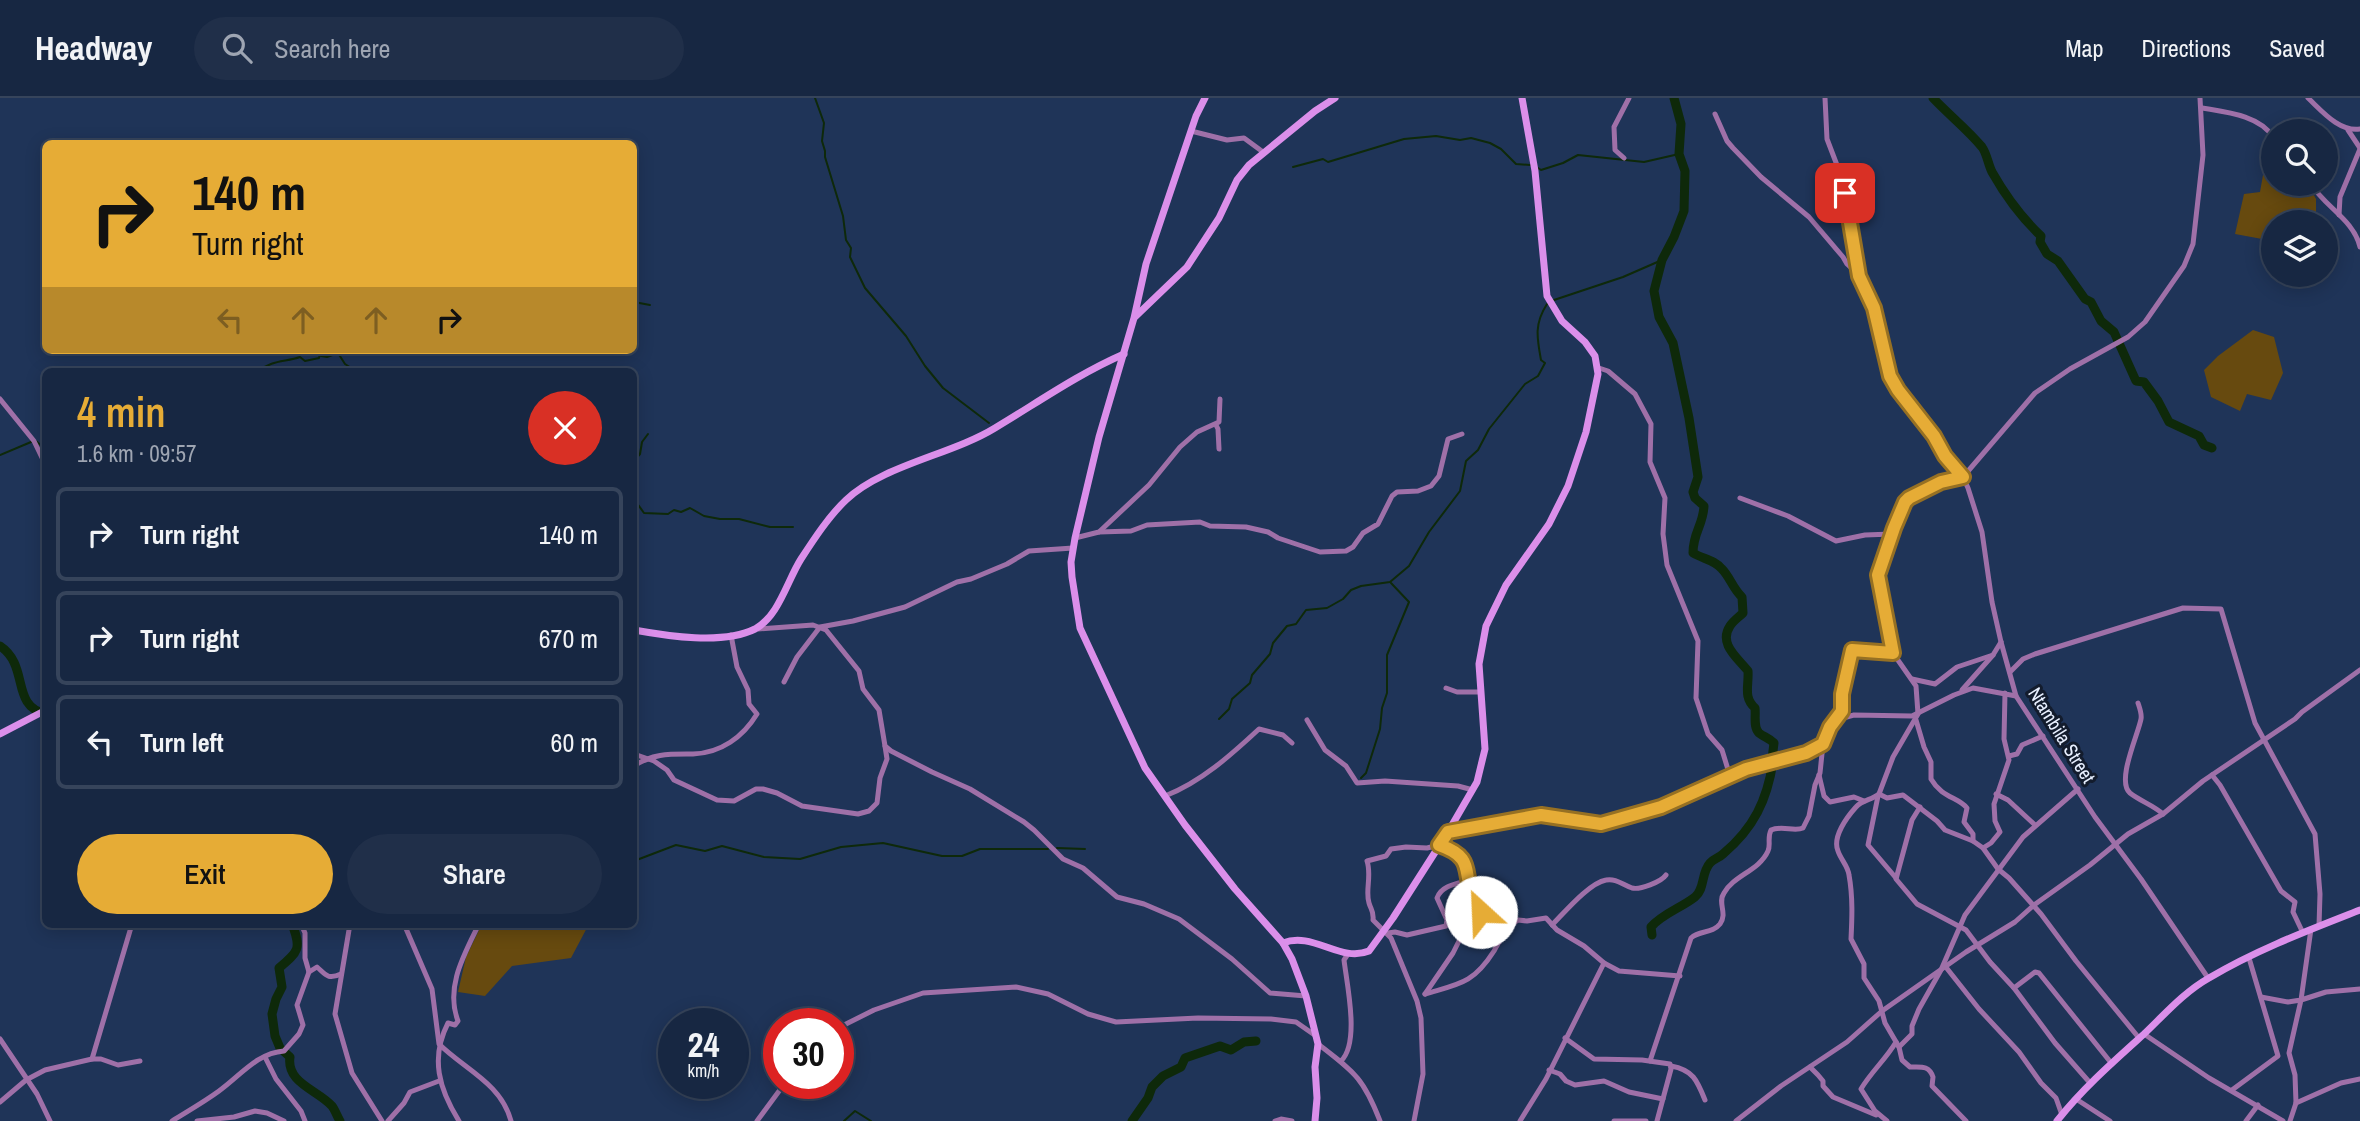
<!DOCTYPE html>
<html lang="en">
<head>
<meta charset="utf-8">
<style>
  body { margin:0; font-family:"Archivo Narrow",sans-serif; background:#202f49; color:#f1f3f6; height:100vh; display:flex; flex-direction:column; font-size:26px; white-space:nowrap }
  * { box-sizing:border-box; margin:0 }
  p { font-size:23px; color:#9ea5b2 }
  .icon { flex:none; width:38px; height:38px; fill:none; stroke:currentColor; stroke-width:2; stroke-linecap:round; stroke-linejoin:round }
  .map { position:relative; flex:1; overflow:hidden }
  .details { position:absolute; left:42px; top:270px; width:595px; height:560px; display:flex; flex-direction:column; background:#172742; border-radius:10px; box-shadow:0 4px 18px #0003,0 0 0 2px #36445b }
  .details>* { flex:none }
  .top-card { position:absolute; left:42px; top:42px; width:595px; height:214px; border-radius:10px; box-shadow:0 4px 18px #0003,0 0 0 2px #36445b; background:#e6ac36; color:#111; overflow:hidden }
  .fabs { position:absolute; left:2261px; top:21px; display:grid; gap:14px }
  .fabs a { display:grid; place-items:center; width:77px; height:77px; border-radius:50%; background:#172742; box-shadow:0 4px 18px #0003,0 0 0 2px #36445b; font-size:35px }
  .speed { position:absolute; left:658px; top:910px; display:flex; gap:14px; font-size:35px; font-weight:700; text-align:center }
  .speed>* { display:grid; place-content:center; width:91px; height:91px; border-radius:50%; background:#172742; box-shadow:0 4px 18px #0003,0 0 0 2px #36445b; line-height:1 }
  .speed small { font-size:18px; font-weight:400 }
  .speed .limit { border:10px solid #d22; background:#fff; color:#111 }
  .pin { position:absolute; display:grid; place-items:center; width:60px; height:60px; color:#fff; margin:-30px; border-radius:14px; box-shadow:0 4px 10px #0006 }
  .me { position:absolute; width:77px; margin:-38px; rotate:335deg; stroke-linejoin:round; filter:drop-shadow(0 0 5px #0008) }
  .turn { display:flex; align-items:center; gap:24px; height:147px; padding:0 35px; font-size:32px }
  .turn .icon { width:91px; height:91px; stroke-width:2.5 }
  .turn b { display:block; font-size:49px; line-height:60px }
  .lanes { display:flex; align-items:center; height:66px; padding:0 35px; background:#0003; justify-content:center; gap:35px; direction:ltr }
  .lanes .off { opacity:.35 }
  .round { display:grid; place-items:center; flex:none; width:74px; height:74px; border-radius:37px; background:#202f49 }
  .headline { display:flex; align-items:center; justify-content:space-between; height:119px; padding:0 35px }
  h1 { font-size:42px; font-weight:600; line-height:52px; color:#e6ac36 }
  .cta { display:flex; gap:14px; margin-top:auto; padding:14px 35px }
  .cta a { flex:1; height:80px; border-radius:42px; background:#e6ac36; color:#111; font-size:28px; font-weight:600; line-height:80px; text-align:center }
  .cta a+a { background:#202f49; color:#f1f3f6 }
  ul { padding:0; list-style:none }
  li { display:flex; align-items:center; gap:21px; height:94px; margin:0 14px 10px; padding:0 21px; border:4px solid #36445b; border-radius:10px }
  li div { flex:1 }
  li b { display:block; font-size:26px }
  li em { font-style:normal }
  header { display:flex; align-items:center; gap:42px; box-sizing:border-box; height:98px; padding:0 35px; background:#172742; border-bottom:2px solid #36445b }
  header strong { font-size:33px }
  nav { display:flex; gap:38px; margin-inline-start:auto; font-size:24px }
  .search { width:490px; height:63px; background:#202f49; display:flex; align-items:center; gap:18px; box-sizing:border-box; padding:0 24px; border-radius:38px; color:#9ea5b2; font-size:26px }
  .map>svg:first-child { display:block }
</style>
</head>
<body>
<header>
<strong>Headway</strong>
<div class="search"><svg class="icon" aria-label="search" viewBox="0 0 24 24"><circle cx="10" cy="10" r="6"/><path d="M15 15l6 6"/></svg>Search here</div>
<nav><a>Map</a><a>Directions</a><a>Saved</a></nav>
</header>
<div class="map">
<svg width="2360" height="1023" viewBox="0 0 2360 1023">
  <rect width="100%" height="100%" fill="#1f3458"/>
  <g fill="#674a0f">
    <polygon points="2273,69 2273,86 2308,86 2316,101 2316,124 2273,124 2273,143 2235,136 2244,96 2260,94 2263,77"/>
    <polygon points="2253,232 2274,239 2283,275 2271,302 2247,296 2240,313 2211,299 2204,272 2218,258"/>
    <polygon points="482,826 589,826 571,860 512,868 485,898 458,894 466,859"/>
  </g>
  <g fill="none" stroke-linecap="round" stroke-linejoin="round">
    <g stroke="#0e290a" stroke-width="2">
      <polyline points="815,0 824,25 822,43 825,53 825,59 843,118 846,142 851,150 850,159 865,190 906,238 925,268 943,290 989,325"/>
      <polyline points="1293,69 1323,61 1328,64 1404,41 1436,38 1460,42 1471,40 1490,45 1501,51 1516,66 1530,67"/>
      <polyline points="1538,70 1541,72 1563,65 1578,57 1644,64 1679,56"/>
      <polyline points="1554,202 1623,179 1662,162"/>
      <polyline points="634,204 650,207"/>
      <polyline points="321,258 327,259 338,255 345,266 356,273"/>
      <path d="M259,273C271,262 286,264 300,259L305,263L319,260L321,252"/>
      <polyline points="36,343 46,352"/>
      <polyline points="0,357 31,344"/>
      <polyline points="634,363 640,356 642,344 648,336"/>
      <polyline points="634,401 644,415 668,416 674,412 681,414 690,410 704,418 720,421 739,421 770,429 793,429"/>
      <path d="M1219,621L1229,611L1232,601L1250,585L1252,577L1270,556L1273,545L1287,528L1296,526L1306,512L1327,510L1343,501L1351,492L1361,488L1390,484L1409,468L1429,434L1460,393L1466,363L1478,352L1489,331L1525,286L1538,278L1545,265L1541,262C1537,240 1534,226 1547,206"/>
      <polyline points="1361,680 1366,675 1380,631 1382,610 1387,595 1387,557 1409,504 1391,485"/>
      <polyline points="1057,750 1085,751"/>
      <polyline points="634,763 676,747 705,753 722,748 764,759 800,761 841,749 883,745 942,758 962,758 980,751 1048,751"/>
      <polyline points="844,1023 855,1013 871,1023"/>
    </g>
    <g stroke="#0e290a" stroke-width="9">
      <path d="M1674,0L1681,26L1679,56L1685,73L1684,113L1674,139L1662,162L1654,193L1659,219L1673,245L1689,320L1698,379L1693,394L1695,400L1704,408C1703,428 1693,434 1693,455C1703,461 1715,462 1722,471C1730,479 1733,491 1742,499L1743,515C1739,519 1733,523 1730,528C1718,546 1738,560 1748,573C1749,588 1743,599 1755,610C1756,618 1753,629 1759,635C1764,639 1769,640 1774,645L1772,661"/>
      <path d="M1933,0C1949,17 1967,31 1982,49C1987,56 1988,66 1992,74C2005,97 2023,121 2041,138L2040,144L2047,156L2058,163L2085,201L2091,204L2101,223L2114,234L2136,283L2144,284L2158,303L2169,324L2199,338L2204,347L2212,350"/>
      <path d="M0,548C30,568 10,608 46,616"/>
      <path d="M292,826C302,851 298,854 279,870L282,889L276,901L272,916L275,938L280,950L290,959C286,985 318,992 332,1008C335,1012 337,1018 340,1023"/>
      <path d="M1652,837L1651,829C1662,816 1681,810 1695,799C1705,791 1701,775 1710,765C1713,761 1719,760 1723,756C1754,730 1767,702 1773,664"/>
      <polyline points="1132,1023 1148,1000 1152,989 1163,978 1181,969 1185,960 1220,948 1231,952 1244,944 1256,943"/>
    </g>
    <g stroke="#9f70a8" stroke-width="5">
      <polyline points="1825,0 1827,41 1840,75 1859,179 1874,210 1885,265 1893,285 1934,338 1956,373 1963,379 1968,390 1982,434 1992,504 2001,544 2016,598 2095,719 2141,781 2208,880"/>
      <path d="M2308,0C2322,13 2339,34 2360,31"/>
      <path d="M2202,10C2225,14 2259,17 2273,39"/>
      <polyline points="1715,16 1727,43 1733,50 1761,79 1809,119 1843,159 1847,166 1858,176"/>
      <polyline points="2348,32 2360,50"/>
      <polyline points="1191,33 1227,42 1244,40 1263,54"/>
      <polyline points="1624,60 1615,52 1614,29 1629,0"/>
      <path d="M2311,86C2325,109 2354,122 2360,149"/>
      <polyline points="2339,117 2340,99 2360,51"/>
      <polyline points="1599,270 1608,273 1635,296 1651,326 1650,364 1665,400 1663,436 1667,467 1698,543 1696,600 1708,636 1722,652 1730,678"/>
      <polyline points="0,301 34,343 46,368"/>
      <polyline points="1216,327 1218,331 1219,351"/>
      <polyline points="1740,400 1788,418 1836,443 1865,437 1892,436"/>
      <polyline points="1099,434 1131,433 1147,427 1200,424 1210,428 1246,429 1268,434 1278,440 1320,454 1346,453 1353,449 1363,435 1378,426 1392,398 1397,394 1418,393 1431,388 1439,378 1448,341 1462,336"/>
      <polyline points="1075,440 1099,434 1149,387 1180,349 1197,334 1219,324 1220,301"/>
      <polyline points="758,531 813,527 826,532 859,573 863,591 879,612 885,648 891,653 932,674 970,691 1024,724 1034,732 1063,761 1083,770 1117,799 1144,806 1179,821 1232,861 1270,895 1306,898"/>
      <polyline points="2010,574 2023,561 2035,556 2183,510 2221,511 2255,625 2315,736 2320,796 2319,828"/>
      <polyline points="1912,581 1935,586 1957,569 1993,557"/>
      <polyline points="784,584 797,559 820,529 853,523 905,509 957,484 971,481 1007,466 1029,453 1073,450"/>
      <polyline points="1446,590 1457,594 1480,594"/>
      <polyline points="1962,592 1993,557 2001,544"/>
      <path d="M2138,605C2140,611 2142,616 2141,621C2138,637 2116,683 2130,695C2140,703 2153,707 2163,716"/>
      <polyline points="1307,622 1325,652 1346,668 1357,685 1385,683 1458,688 1473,692"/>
      <path d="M1916,622L1924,649L1931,664V681C1942,700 1958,699 1967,710L1964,724L1973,736V743"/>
      <polyline points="1836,623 1844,608 1842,596 1852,552 1893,555"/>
      <polyline points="634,656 654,663 667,672 674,682 717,702 734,703 756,691 763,691 777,695 802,708 858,716 869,713 877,705 880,680 887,661 885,648"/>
      <polyline points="2009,658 2017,656 2022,647 2043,638"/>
      <path d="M634,668C653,655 670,656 693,656C721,655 743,639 757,616L749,606L748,592L737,569L731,537"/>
      <polyline points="1819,677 1824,698 1830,704 1854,699 1864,703"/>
      <polyline points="2212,677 2220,687 2281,793 2295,804 2293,814 2303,835"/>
      <polyline points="1879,696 1887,700 1903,697 1937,723 1945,732 1973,743 1983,750 1998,771 2009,780 2041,816 2076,863 2139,940"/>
      <polyline points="1996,696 2008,702 2035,727"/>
      <path d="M1165,698C1201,684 1231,657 1259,631L1283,637L1292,645"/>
      <polyline points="1878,698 1868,747 1896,780"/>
      <polyline points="1920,709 1912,722 1896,781 1917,806 1966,832 1990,864 2014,890 2055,945 2091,986"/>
      <polyline points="1448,734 1541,717 1582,725 1607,725 1661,708 1746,671 1771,662 1796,658 1820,648 1830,629 1843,620 1854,617 1912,618 1954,597 1973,590 2016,598"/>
      <polyline points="1983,750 1991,745 2000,734 1995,723 1994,706 2009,662 2004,641 2005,595"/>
      <polyline points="350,826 335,916 352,975 382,1023"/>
      <path d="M404,826L432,891L439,946C464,971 501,985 511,1023"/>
      <path d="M1552,827C1564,815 1589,785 1606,782C1616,780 1623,787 1632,790C1640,792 1661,784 1666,777"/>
      <path d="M1388,835L1395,834L1407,837L1446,828L1447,822L1437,800C1441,788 1455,786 1467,783"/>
      <polyline points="1945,868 1979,911 2019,954 2041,985 2056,1000 2062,1017"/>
      <path d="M309,874L317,869C326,877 328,882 341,876"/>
      <polyline points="2014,890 2035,874 2039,875 2112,966"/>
      <path d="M1425,896C1459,886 1473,886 1494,853C1500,842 1507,828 1518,822L1527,823L1546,820L1557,832L1584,848L1604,865L1619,873L1680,878"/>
      <polyline points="2261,899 2288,904 2301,902 2311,831"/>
      <polyline points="838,930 874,912 923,895 1016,889 1048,896 1088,916 1116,924 1198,920 1271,921 1296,924 1316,938"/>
      <polyline points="2144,936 2209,980 2283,1023"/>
      <polyline points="1565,940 1594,961 1642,962 1670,966 1671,971 1657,1023"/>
      <polyline points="0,941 37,996 50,1023"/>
      <path d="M1318,946C1354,974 1363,979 1380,1023"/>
      <polyline points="1899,949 1912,936 1912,928 1919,911 1941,872 1965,817 2023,739 2078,691"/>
      <polyline points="265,959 276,981 301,1013 305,1023"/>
      <polyline points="92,961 132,826"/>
      <path d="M1341,963C1360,945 1347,887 1344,862L1348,856"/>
      <path d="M1650,963L1691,840C1700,832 1712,836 1720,826C1728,815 1717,805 1724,795C1734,777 1759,773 1768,753C1771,747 1767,740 1771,732C1782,727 1794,734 1803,730L1809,718L1815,687L1820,675L1823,646"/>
      <path d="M1671,968C1693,972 1697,982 1705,1002"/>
      <polyline points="1810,969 1818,977 1823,983 1823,988 1833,999 1876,1017"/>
      <polyline points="1549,972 1560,976 1566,983 1575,987 1604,983 1629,994 1663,1001"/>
      <polyline points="2232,992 2278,958 2249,860"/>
      <polyline points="2076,1001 2110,1023"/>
      <polyline points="0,1004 26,982 45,972 92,961 101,961 118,967 140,963"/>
      <polyline points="2296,1005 2341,985 2360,981"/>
      <path d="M172,1023C188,1013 204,1004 219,993C240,978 257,955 284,953L299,936L303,927L297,907L309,874L305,860V835L301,826"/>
      <polyline points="197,1023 234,1019 255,1013 267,1015 284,1023"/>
      <polyline points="388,1023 404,1005 410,994 439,983"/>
      <path d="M459,1023C439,991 430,960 448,925L455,927L458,923C445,889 464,857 479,826"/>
      <polyline points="757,1023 785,985"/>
      <polyline points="1275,1023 1281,1021 1292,1023"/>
      <path d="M1414,1023L1423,976L1421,920L1417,903L1391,840L1373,822C1374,813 1371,812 1369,805C1365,793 1372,777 1367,763L1386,758L1391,751L1406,749L1427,750L1439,747L1455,753L1465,763L1467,783L1482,810L1481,814L1462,837L1453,855L1425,896"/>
      <polyline points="1520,1023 1546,981 1604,865"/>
      <polyline points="1614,1023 1646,1023"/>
      <polyline points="1736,1023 1781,988 1847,944 1882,913 1966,854 2015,824 2034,807 2090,767 2128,736 2163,716 2203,683 2295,621 2302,614 2360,572"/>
      <path d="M1887,1023L1875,1013L1861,991C1871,974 1886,961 1896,944"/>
      <path d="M1966,1023L1932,988L1933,979C1929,967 1921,969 1910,969L1902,962L1899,949L1885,925L1879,903L1864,880V866L1851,841C1852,821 1853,799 1849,777C1848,768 1841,762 1838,753C1832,739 1847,719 1856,709C1862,702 1872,702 1879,696L1893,659L1918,616L1916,588L1893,555L1878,477L1882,459L1902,410L1909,400L1941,384L1963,379L2035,295L2070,271L2128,239L2145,224L2184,168L2193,146L2203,57L2200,0"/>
      <polyline points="2246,1023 2258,1007"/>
      <polyline points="2290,1023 2296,1005 2295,977 2289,955 2301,902 2326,894 2360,891"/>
    </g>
    <g stroke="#db8fea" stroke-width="7">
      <polyline points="1205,0 1196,18 1146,166 1134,220 1099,339 1075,440 1071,464 1072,479 1080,530 1145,670 1185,727 1235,791 1283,845 1292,861 1306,898 1318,946 1315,969 1317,1000 1315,1023"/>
      <polyline points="1136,218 1187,169 1219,120 1237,82 1249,67 1315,13 1335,0"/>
      <path d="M634,532C667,538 723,547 755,531C779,518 787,483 801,461C814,441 829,418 846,402C883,367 951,357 995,330C1037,305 1078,276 1124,256"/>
      <polyline points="0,636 46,612"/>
      <path d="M1283,845C1313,833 1340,865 1369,853L1393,820L1448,734L1477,684L1485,651L1479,566L1486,528L1506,487L1549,426L1568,388L1586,334L1598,276L1595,258L1585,244L1562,223L1547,198L1535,73L1522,0"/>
      <path d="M2057,1023C2082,991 2114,963 2144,936C2164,917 2184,894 2209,880C2256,852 2309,832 2360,812"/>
    </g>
  </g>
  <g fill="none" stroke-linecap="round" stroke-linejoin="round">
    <defs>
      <path id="route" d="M1481,814L1482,810C1455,781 1483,762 1439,747L1448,734L1541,717L1601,726L1661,709L1746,671L1806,655L1823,646L1830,629L1842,613V596L1852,552L1893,555L1878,477L1894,430L1905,404L1909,400L1941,384L1963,379L1945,358L1934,338L1898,292L1890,278L1874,210L1859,178L1845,95"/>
    </defs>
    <use href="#route" stroke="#967023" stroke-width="18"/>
    <use href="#route" stroke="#e6ac36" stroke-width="12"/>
  </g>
  <g text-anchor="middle" stroke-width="6" stroke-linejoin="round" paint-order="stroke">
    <g font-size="19" fill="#e8f0ff" stroke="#131c2d">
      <text transform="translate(2062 637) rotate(58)" y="7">Ntambila Street</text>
    </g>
  </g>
</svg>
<div class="fabs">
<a><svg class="icon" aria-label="search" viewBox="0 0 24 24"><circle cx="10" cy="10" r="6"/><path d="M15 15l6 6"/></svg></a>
<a><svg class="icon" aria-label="layers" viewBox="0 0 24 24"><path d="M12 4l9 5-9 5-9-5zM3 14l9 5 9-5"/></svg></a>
</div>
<div class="speed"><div>24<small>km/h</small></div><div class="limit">30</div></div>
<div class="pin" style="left:1845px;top:95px;background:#d93025"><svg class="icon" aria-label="arrive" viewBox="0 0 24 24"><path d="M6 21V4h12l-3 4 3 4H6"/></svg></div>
<svg class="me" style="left:1481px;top:814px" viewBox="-20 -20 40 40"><circle r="19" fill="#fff"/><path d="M0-13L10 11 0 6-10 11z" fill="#e6ac36"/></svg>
<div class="top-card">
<div class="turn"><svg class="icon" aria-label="right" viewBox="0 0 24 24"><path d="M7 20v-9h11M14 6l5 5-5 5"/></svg><div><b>140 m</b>Turn right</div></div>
<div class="lanes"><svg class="icon off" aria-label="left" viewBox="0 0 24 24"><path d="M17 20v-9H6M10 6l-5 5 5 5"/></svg><svg class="icon off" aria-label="ahead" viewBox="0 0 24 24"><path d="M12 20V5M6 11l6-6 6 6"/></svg><svg class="icon off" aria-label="ahead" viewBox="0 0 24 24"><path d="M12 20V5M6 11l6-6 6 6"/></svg><svg class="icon" aria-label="right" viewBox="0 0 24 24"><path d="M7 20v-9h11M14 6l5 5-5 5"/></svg></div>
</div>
<section class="details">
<div class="headline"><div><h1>4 min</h1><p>1.6 km · 09:57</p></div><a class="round" style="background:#d93025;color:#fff"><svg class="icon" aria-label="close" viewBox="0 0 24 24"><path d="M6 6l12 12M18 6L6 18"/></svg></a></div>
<ul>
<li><svg class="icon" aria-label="right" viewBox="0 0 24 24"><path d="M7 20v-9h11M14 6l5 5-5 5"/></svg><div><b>Turn right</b></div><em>140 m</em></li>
<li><svg class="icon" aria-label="right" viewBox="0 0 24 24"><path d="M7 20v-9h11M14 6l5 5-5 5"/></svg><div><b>Turn right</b></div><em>670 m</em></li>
<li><svg class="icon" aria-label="left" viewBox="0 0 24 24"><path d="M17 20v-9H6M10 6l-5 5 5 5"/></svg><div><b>Turn left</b></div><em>60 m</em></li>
</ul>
<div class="cta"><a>Exit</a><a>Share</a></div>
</section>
</div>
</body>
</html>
